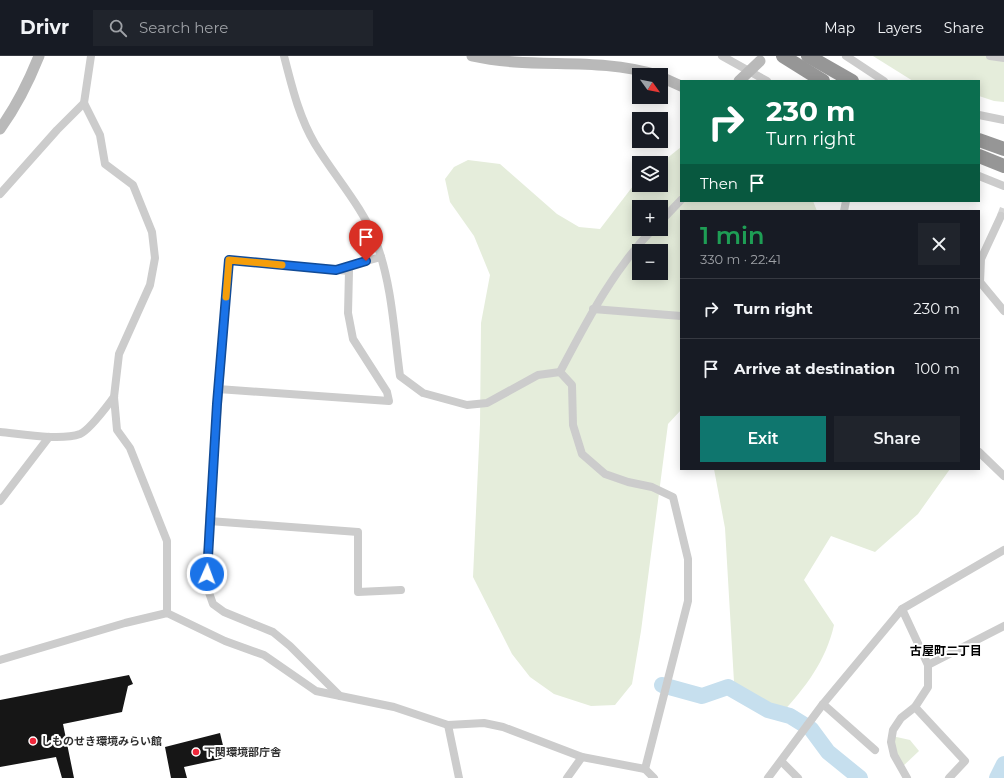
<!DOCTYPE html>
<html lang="en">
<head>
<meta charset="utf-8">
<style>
  body { margin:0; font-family:Montserrat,"Noto Sans JP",sans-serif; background:#20242c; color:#f1f3f6; height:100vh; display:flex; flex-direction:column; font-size:15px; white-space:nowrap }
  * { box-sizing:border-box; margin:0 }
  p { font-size:13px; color:#9ea1a6 }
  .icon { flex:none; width:22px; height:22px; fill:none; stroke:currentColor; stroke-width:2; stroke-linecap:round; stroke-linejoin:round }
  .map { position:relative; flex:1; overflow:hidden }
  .panel { position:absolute; left:680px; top:154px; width:300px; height:260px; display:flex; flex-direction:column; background:#171b24; border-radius:0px; box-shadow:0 2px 10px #0003 }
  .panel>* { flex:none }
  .top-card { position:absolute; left:680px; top:24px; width:300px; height:122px; border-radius:0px; box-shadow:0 2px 10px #0003; background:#0b6e4f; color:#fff; overflow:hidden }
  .needle { width:26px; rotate:123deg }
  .buttons { position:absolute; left:632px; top:12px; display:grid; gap:8px }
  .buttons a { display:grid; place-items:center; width:36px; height:36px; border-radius:0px; background:#171b24; box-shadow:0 2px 10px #0003; font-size:20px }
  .pin { position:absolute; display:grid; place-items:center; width:34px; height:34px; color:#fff; margin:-41px -17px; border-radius:50% 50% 50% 0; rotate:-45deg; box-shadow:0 0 4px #0007 }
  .pin .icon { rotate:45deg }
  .me { position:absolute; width:44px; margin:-22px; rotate:2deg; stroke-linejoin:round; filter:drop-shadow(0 0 3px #0008) }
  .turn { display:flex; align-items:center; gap:14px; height:84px; padding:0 20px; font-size:18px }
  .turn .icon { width:52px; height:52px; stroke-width:2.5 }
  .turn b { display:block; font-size:28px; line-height:34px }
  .then { display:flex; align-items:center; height:38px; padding:0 20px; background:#0003; gap:8px; font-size:15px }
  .round { display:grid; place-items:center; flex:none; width:42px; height:42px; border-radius:0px; background:#20242c }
  .overview { display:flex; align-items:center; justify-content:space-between; height:68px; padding:0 20px }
  h1 { font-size:24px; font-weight:600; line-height:30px; color:#1e9e55 }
  .button { display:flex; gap:8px; margin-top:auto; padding:8px 20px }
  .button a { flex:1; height:46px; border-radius:0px; background:#0f766e; color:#fff; font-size:16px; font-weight:600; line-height:46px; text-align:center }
  .button a+a { background:#20242c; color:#f1f3f6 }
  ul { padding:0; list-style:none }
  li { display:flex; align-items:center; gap:12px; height:60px; padding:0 20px; border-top:1px solid #363941 }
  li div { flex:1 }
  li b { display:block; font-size:15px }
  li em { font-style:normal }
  header { display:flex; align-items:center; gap:24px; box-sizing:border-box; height:56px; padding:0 20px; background:#171b24; border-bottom:1px solid #363941 }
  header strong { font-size:19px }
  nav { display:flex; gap:22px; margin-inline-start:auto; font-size:14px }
  .search { width:280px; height:36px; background:#20242c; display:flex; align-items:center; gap:10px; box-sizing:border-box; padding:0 14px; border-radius:0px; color:#9ea1a6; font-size:15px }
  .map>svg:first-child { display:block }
</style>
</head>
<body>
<header>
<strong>Drivr</strong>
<div class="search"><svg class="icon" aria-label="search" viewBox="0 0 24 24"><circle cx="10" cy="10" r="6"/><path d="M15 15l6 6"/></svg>Search here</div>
<nav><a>Map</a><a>Layers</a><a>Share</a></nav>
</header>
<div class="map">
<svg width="1004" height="722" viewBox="0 0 1004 722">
  <rect width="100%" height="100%" fill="#fff"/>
  <g fill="#e5eddb" fill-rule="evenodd">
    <polygon points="873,0 1004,0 1004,46 994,45 979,40 979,25 913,25"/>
    <path d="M681,91V145H813L817,155H681V354L668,368L641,575L632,628L615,649L591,650L554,638L530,621L512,598L473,521L480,368L481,267L490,219L474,180L450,146L445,123L454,111L468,104L500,108L557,158L579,171L600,173L633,130L639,125V129H661V107ZM639,151H661V173H639ZM639,195H661V217H639Z"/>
    <path d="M714,413H950L918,458L875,496L831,480L804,524L834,569C826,605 805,632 781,658L767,656L735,643L725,472Z"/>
    <polygon points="892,680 910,684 919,695 901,712"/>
  </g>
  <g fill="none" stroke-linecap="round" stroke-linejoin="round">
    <g stroke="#c6dfee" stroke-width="16">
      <polyline points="662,629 702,640 728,631 768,654 790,660 811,673 828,696 860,722"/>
      <polyline points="997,722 1004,708"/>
    </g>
  </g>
  <g fill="#161616">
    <polygon points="129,619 133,628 128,630 122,656 63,668 74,722 62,722 56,701 0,711 0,644"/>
    <polygon points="220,677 226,702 184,711 187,722 171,722 165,691"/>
  </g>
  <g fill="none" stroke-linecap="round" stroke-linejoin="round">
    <polyline stroke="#d5d5d5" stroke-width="8" stroke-dasharray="8 4" stroke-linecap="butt" points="1001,160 1004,152"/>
    <g stroke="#ccc" stroke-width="8">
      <polyline points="91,0 84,47 100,79 105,108 133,129 152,176 155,202 150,229 119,298 114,341 117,374 130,392 167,485 167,557"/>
      <path d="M284,0C292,31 299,61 315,88C335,121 362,150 376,186C392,228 394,276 400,320L423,337L467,349L487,347L538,319L560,316"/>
      <polyline points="722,0 767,25"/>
      <polyline points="846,0 884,25"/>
      <polyline points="990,0 1004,2"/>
      <polyline points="979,59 1004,64"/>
      <polyline points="979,120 1004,130"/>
      <polyline points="0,138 57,74 84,47"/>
      <polyline points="844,155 846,145"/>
      <polyline points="1001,160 981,203 980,226 1004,255"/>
      <polyline points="661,165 681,144"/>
      <polyline points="341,212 381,201"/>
      <polyline points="593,253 681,260"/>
      <polyline points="560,316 572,329 573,369 582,398 605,418 628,426 652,431 673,441 688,503 688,545 645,713"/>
      <path d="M560,316C587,265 613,214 653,173"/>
      <polyline points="218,333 389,345 387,336 353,283 348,257 349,215 229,204 209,465 207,531 213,548 224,556 273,576 290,590 340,640"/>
      <path d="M0,376C21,378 61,385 80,378C90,374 107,350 114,341"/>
      <polyline points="979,396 1004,420"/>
      <polyline points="0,445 49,381"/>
      <polyline points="209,465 358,476 358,536 401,534"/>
      <polyline points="902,553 928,609 1004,570"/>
      <polyline points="0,604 125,567 167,557 225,585 264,599 316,635 394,651 448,669 484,667 503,671 582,701 645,713 654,722"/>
      <polyline points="823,648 875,694"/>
      <polyline points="915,651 965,705 949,722"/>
      <polyline points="448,669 459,722"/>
      <polyline points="782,706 798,722"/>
      <polyline points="567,722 582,701"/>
      <polyline points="768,722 823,648 902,553 1004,494"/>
      <polyline points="907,722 894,699 891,686 893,674 901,662 915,651 928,631 928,609"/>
    </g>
    <g stroke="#b9b9b9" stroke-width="11">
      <path d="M472,0C534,14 595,0 657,19"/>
      <polyline points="661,21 681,30"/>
      <polyline points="739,25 760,5"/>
      <path d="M0,73C16,51 29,25 39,0"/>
    </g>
    <g stroke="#969696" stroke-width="14">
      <polyline points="783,0 823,25"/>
      <polyline points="808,0 852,25"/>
      <polyline points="979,84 1004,93"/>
      <polyline points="979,100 1004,110"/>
    </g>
  </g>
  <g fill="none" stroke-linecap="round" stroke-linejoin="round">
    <defs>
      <polyline id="route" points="207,518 217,348 229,204 336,214 366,205"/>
    </defs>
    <use href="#route" stroke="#114b97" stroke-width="10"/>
    <use href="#route" stroke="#1a73e8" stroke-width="7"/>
    <polyline stroke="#f59e0b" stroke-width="7" points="226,241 229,204 282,209"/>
  </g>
  <g fill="#ef273b" stroke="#fff" stroke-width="1.5">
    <circle cx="33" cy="685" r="4"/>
    <circle cx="196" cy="696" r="4"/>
  </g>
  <g text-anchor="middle" stroke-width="4" stroke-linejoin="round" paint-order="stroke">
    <g font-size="11" font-weight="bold" fill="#2f2f2f" stroke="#fff" text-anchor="start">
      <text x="41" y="689">しものせき環境みらい館</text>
      <text x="204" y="700">下関環境部庁舎</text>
    </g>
    <g font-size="12" font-weight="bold" fill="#000" stroke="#fff">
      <text x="946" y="599">古屋町二丁目</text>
    </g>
  </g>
</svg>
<div class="buttons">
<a><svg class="needle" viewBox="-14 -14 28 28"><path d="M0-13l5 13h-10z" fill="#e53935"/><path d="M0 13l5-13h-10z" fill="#9ea1a6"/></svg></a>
<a><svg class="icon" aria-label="search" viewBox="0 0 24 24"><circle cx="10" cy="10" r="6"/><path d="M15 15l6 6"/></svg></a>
<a><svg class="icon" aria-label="layers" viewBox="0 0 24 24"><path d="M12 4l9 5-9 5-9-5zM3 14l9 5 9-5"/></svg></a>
<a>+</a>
<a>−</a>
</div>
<div class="pin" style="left:366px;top:205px;background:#d93025"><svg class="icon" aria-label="arrive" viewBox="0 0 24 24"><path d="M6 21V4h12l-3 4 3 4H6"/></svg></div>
<svg class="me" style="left:207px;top:518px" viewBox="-20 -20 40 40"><circle r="17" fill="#1a73e8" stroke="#fff" stroke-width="3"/><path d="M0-11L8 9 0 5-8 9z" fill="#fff"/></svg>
<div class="top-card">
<div class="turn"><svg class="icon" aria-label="right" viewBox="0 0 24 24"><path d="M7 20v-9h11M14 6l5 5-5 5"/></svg><div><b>230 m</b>Turn right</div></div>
<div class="then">Then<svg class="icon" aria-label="arrive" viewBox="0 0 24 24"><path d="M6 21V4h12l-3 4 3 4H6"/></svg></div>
</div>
<section class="panel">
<div class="overview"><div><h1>1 min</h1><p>330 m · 22:41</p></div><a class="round"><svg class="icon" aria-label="close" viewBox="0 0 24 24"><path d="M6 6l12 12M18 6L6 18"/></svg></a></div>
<ul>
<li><svg class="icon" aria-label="right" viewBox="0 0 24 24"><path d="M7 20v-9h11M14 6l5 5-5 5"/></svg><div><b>Turn right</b></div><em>230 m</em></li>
<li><svg class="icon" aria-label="arrive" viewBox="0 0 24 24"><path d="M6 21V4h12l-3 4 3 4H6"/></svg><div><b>Arrive at destination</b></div><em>100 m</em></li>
</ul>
<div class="button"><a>Exit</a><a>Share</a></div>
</section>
</div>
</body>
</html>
